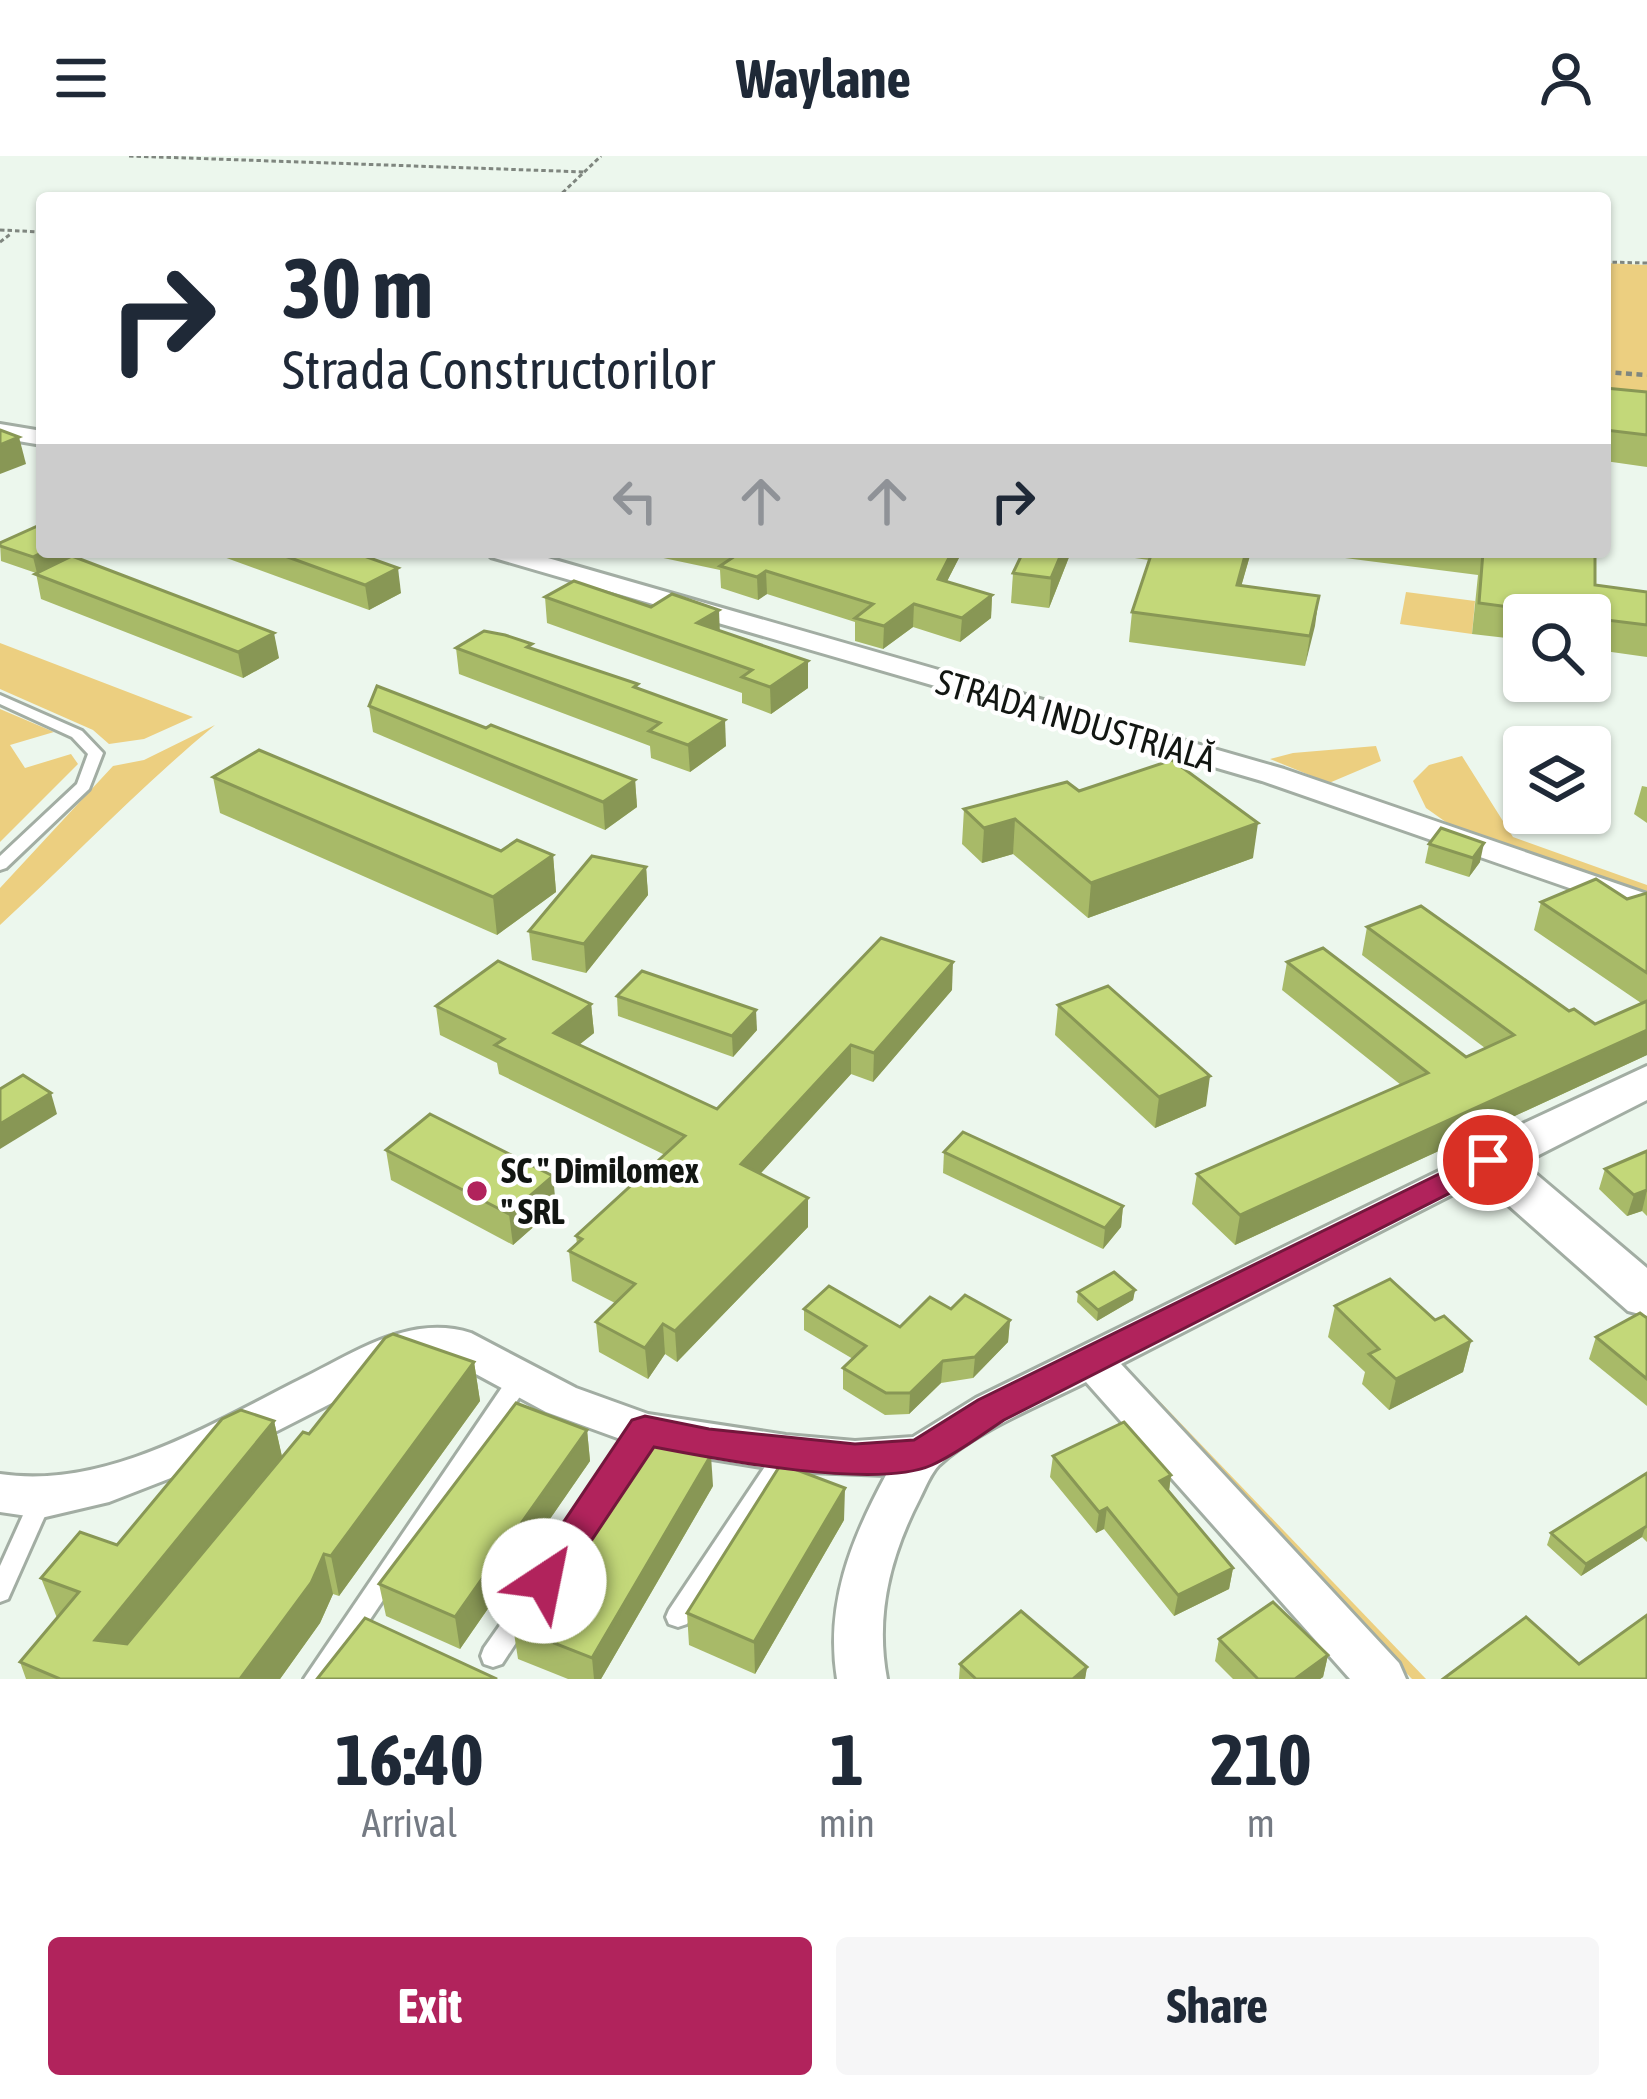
<!DOCTYPE html>
<html lang="en">
<head>
<meta charset="utf-8">
<style>
  body { margin:0; font-family:"Asap Condensed",sans-serif; background:#f6f6f7; color:#1f2937; height:100vh; display:flex; flex-direction:column; font-size:45px; white-space:nowrap }
  * { box-sizing:border-box; margin:0 }
  p { font-size:39px; color:#747a83 }
  .icon { flex:none; width:66px; height:66px; fill:none; stroke:currentColor; stroke-width:2; stroke-linecap:round; stroke-linejoin:round }
  .map { position:relative; height:1523px; overflow:hidden }
  .panel { display:flex; flex-direction:column; background:#fff; flex:1 }
  .panel>* { flex:none }
  .hud { position:absolute; left:36px; top:36px; width:1575px; height:366px; border-radius:12px; box-shadow:0 3px 9px #0004; background:#fff; color:#1f2937; overflow:hidden }
  .controls { position:absolute; left:1503px; top:438px; display:grid; gap:24px }
  .controls a { display:grid; place-items:center; width:108px; height:108px; border-radius:12px; background:#fff; box-shadow:0 3px 9px #0004; font-size:60px }
  .pin { position:absolute; display:grid; place-items:center; width:102px; height:102px; color:#fff; margin:-51px; border:6px solid #fff; border-radius:50%; box-shadow:0 3px 12px #0007 }
  .me { position:absolute; width:132px; margin:-66px; rotate:34deg; stroke-linejoin:round; filter:drop-shadow(0 0 9px #0008) }
  .turn { display:flex; align-items:center; gap:42px; height:252px; padding:0 48px; font-size:54px }
  .turn .icon { width:156px; height:156px; stroke-width:2.5 }
  .turn b { display:block; font-size:84px; line-height:102px }
  .lanes { display:flex; align-items:center; height:114px; padding:0 48px; background:#0003; justify-content:center; gap:60px; direction:ltr }
  .lanes .off { opacity:.35 }
  .eta { display:flex; justify-content:space-evenly; align-items:center; height:204px; text-align:center }
  .eta b { font-size:72px; font-weight:700; line-height:84px }
  .action { display:flex; gap:24px; margin-top:auto; padding:24px 48px }
  .action a { flex:1; height:138px; border-radius:12px; background:#b1235c; color:#fff; font-size:48px; font-weight:700; line-height:138px; text-align:center }
  .action a+a { background:#f6f6f7; color:#1f2937 }
  header { display:flex; justify-content:space-between; align-items:center; height:156px; padding:0 48px; background:#fff; font-size:54px; font-weight:700 }
  .map>svg:first-child { display:block }
</style>
</head>
<body>
<header><svg class="icon" aria-label="menu" viewBox="0 0 24 24"><path d="M4 6h16M4 12h16M4 18h16"/></svg>Waylane<svg class="icon" aria-label="person" viewBox="0 0 24 24"><circle cx="12" cy="8" r="4"/><path d="M4 21q1-7 8-7t8 7"/></svg></header>
<div class="map">
<svg width="1647" height="1523" viewBox="0 0 1647 1523">
  <rect width="100%" height="100%" fill="#ecf7ed"/>
  <g fill="#eccf80">
    <polygon points="1605,107 1647,109 1647,240 1605,235"/>
    <polygon points="1406,436 1475,445 1472,478 1400,468"/>
    <polygon points="0,487 193,561 144,583 109,588 93,574 0,533"/>
    <polygon points="0,553 54,576 10,589 25,612 71,598 78,608 0,686"/>
    <path d="M215,569C139,632 72,703 0,769V732L113,610L144,604Z"/>
    <polygon points="1376,590 1381,605 1329,627 1270,603 1293,597"/>
    <polygon points="1462,600 1513,681 1647,729 1647,740 1450,669 1426,652 1413,625 1429,609"/>
    <polygon points="1146,1231 1426,1523 1412,1523 1142,1240"/>
  </g>
  <g fill="none" stroke-linecap="round" stroke-linejoin="round">
    <defs>
      <g id="service">
        <polygon points="0,539 82,575 103,597 89,633 6,712 0,714 0,700 77,628 88,598 72,581 0,548"/>
        <polygon points="521,1213 529,1215 532,1221 529,1227 330,1523 304,1523 513,1215"/>
        <polygon points="786,1288 794,1291 797,1297 794,1303 687,1468 678,1471 669,1468 666,1461 669,1454 778,1291"/>
        <polygon points="41,1335 49,1337 52,1344 8,1443 0,1446 0,1410 33,1337"/>
        <polygon points="544,1415 552,1418 556,1425 552,1432 502,1508 493,1511 484,1508 481,1500 484,1492 536,1418"/>
      </g>
      <g id="minor">
        <polygon points="0,268 42,275 42,289 0,282"/>
        <polygon points="487,396 527,396 1284,613 1647,738 1647,759 1262,625 491,401"/>
        <path d="M1488,991L1502,995L1507,1004L1502,1013L1121,1208L1399,1507L1406,1523H1350L1086,1226C1041,1249 975,1275 939,1309C931,1317 925,1332 920,1342C890,1400 875,1459 887,1523H837C825,1448 851,1384 886,1319L786,1315L645,1292L546,1256L450,1204L414,1205L230,1299L109,1346L41,1362L0,1356V1318C106,1334 213,1267 305,1221C357,1195 411,1158 471,1177L576,1232L648,1258L786,1279L855,1285L913,1281L976,1242Z"/>
      </g>
      <polygon id="tertiary" points="1647,910 1647,944 1523,1007 1647,1112 1647,1160 1628,1155 1471,1016 1464,1004 1471,992"/>
    </defs>
    <use href="#service" stroke="#a2ada3" stroke-width="6"/>
    <use href="#minor" stroke="#a2ada3" stroke-width="6"/>
    <use href="#tertiary" stroke="#a2ada3" stroke-width="6"/>
    <g stroke="#7f867f" stroke-width="3" stroke-dasharray="4.5 3" stroke-linecap="butt">
      <polyline points="129,0 586,16"/>
      <polyline points="557,42 601,0"/>
      <polyline points="0,74 42,76"/>
      <polyline points="0,86 12,77"/>
      <polyline points="1605,106 1647,107"/>
    </g>
    <polyline stroke="#7f867f" stroke-width="4.5" stroke-dasharray="6 4.5" stroke-linecap="butt" points="1605,216 1647,219"/>
    <use href="#service" fill="#fff" fill-rule="evenodd"/>
    <use href="#minor" fill="#fff" fill-rule="evenodd"/>
    <use href="#tertiary" fill="#fff" fill-rule="evenodd"/>
  </g>
  <g fill="#a8ba68">
    <polygon points="1605,232 1647,236 1647,311 1605,305"/>
    <polygon points="0,387 42,396 81,396 69,402 279,502 243,522 41,443 36,417 1,405"/>
    <polygon points="210,396 353,396 401,437 369,454"/>
    <polygon points="635,396 962,396 947,425 992,439 991,462 960,486 913,471 883,493 855,485 855,466 767,438 758,444 721,432 720,414"/>
    <polygon points="1023,396 1071,396 1049,452 1011,447 1013,417"/>
    <polygon points="1092,396 1251,396 1241,430 1319,440 1305,510 1129,486 1132,456 1149,404"/>
    <polygon points="1298,396 1595,396 1595,429 1647,436 1647,501 1590,493 1590,459 1524,459 1524,484 1472,478 1478,419"/>
    <polygon points="545,441 720,475 808,532 771,558 742,547 742,537 547,467"/>
    <polygon points="456,492 532,493 638,532 726,590 690,616 651,602 650,590 459,518"/>
    <polygon points="369,550 486,572 635,624 637,651 605,674 373,576"/>
    <polygon points="213,621 501,695 553,699 556,736 497,779 220,657"/>
    <polygon points="1642,630 1647,631 1647,667 1634,658"/>
    <polygon points="1079,635 1253,702 1088,762 1013,698 982,707 962,688 964,653"/>
    <polygon points="1441,672 1480,706 1469,721 1425,707 1429,688"/>
    <polygon points="646,711 648,739 586,817 532,804 529,775"/>
    <polygon points="1647,737 1647,899 1235,1089 1192,1048 1197,1018 1401,929 1282,834 1287,806 1466,901 1485,892 1362,799 1367,771 1569,855 1595,868 1641,847 1534,774 1541,746 1627,743"/>
    <polygon points="952,834 873,926 851,918 760,1018 808,1071 677,1206 665,1198 648,1223 599,1196 596,1166 615,1147 572,1125 569,1095 577,1088 576,1080 665,999 499,918 497,907 440,879 436,850 591,848 594,877 579,889 717,953"/>
    <polygon points="617,840 757,874 733,901 618,860"/>
    <polygon points="1058,849 1206,950 1155,972 1055,879"/>
    <polygon points="386,994 556,1051 513,1089 391,1024"/>
    <polygon points="1647,995 1647,1060 1642,1055 1627,1060 1599,1033 1605,1013"/>
    <polygon points="944,996 1123,1050 1121,1071 1103,1093 943,1017"/>
    <polygon points="1135,1134 1133,1144 1097,1165 1077,1146 1078,1136"/>
    <polygon points="1335,1150 1435,1164 1471,1185 1463,1216 1389,1254 1362,1228 1365,1216 1328,1181"/>
    <polygon points="804,1153 900,1171 951,1153 1010,1164 1008,1186 973,1222 941,1227 909,1258 885,1259 843,1233 843,1212 853,1203 804,1174"/>
    <polygon points="1647,1162 1647,1250 1589,1203 1596,1181"/>
    <polygon points="474,1206 480,1245 339,1440 333,1438 320,1467 280,1523 26,1523 20,1506 57,1462 41,1422 117,1389 274,1265 282,1301 309,1278"/>
    <polygon points="587,1274 590,1305 460,1493 386,1460 379,1428"/>
    <polygon points="1053,1300 1171,1319 1169,1336 1233,1412 1229,1433 1174,1460 1104,1373 1096,1377 1050,1321"/>
    <polygon points="1647,1317 1647,1386 1642,1381 1581,1420 1547,1389 1551,1377"/>
    <polygon points="713,1330 601,1523 568,1523 518,1503 513,1471"/>
    <polygon points="844,1364 755,1518 689,1489 687,1457"/>
    <polygon points="1219,1483 1328,1499 1323,1521 1320,1523 1233,1523 1215,1505"/>
    <polygon points="960,1508 1087,1511 1085,1523 959,1523"/>
  </g>
  <g fill="#889755">
    <polygon points="19,281 26,308 0,318 0,289"/>
    <polygon points="43,396 81,396 37,417 33,401"/>
    <polygon points="952,396 962,396 937,445 938,423"/>
    <polygon points="1062,396 1071,396 1049,452 1051,422"/>
    <polygon points="1246,396 1251,396 1233,459 1237,429"/>
    <polygon points="398,412 401,437 369,454 365,429"/>
    <polygon points="766,415 767,438 758,444 757,421"/>
    <polygon points="992,439 991,462 960,486 962,462"/>
    <polygon points="1319,440 1315,470 1305,510 1310,480"/>
    <polygon points="914,448 913,471 883,493 884,470"/>
    <polygon points="719,454 720,479 697,467"/>
    <polygon points="274,477 279,502 243,522 238,496"/>
    <polygon points="808,505 808,532 771,558 770,531"/>
    <polygon points="725,564 726,590 690,616 688,589"/>
    <polygon points="635,624 637,651 605,674 603,646"/>
    <polygon points="1015,663 1013,698 982,707 984,672"/>
    <polygon points="1258,667 1253,702 1088,762 1091,727"/>
    <polygon points="1484,687 1480,706 1469,721 1473,702"/>
    <polygon points="553,699 556,736 497,779 493,741"/>
    <polygon points="646,711 648,739 586,817 584,788"/>
    <polygon points="953,806 952,834 873,926 874,897"/>
    <polygon points="591,848 594,877 557,906 554,877"/>
    <polygon points="756,854 757,874 733,901 732,880"/>
    <polygon points="1647,874 1647,899 1235,1089 1240,1059"/>
    <polygon points="851,889 851,918 742,1038 741,1008"/>
    <polygon points="1210,920 1206,950 1155,972 1159,941"/>
    <polygon points="51,937 57,958 0,993 0,968"/>
    <polygon points="553,1020 556,1051 513,1089 509,1058"/>
    <polygon points="1647,1034 1642,1055 1627,1060 1634,1039"/>
    <polygon points="808,1042 808,1071 677,1206 675,1175"/>
    <polygon points="1123,1050 1121,1071 1103,1093 1105,1072"/>
    <polygon points="1135,1134 1133,1144 1097,1165 1098,1154"/>
    <polygon points="1010,1164 1008,1186 973,1222 975,1201"/>
    <polygon points="663,1168 665,1198 648,1223 645,1192"/>
    <polygon points="1471,1185 1463,1216 1389,1254 1396,1223"/>
    <polygon points="943,1205 941,1227 909,1258 910,1237"/>
    <polygon points="474,1206 480,1245 339,1440 331,1400"/>
    <polygon points="274,1265 283,1305 108,1523 95,1484"/>
    <polygon points="587,1274 590,1305 460,1493 455,1461"/>
    <polygon points="711,1299 713,1330 601,1523 594,1523 592,1502"/>
    <polygon points="1171,1319 1168,1341 1160,1325"/>
    <polygon points="845,1332 844,1364 755,1518 754,1486"/>
    <polygon points="1107,1352 1104,1373 1096,1377 1099,1356"/>
    <polygon points="1646,1369 1642,1381 1581,1420 1586,1408"/>
    <polygon points="324,1398 333,1438 320,1467 280,1523 240,1523"/>
    <polygon points="1233,1412 1229,1433 1174,1460 1178,1439"/>
    <polygon points="1328,1499 1323,1521 1320,1523 1295,1523"/>
    <polygon points="1087,1511 1085,1523 1073,1523"/>
  </g>
  <g fill="#c3d879" stroke="#889755" stroke-width="3">
    <polygon points="1605,232 1647,236 1647,279 1605,274"/>
    <polygon points="0,274 19,281 0,289"/>
    <polygon points="42,368 43,396 33,401 0,390 0,387"/>
    <polygon points="274,396 353,396 398,412 365,429"/>
    <polygon points="739,396 952,396 938,423 992,439 962,462 914,448 884,470 855,462 873,448 766,415 757,421 720,410 741,396"/>
    <polygon points="1023,396 1062,396 1051,422 1013,417"/>
    <polygon points="1152,396 1246,396 1237,429 1319,440 1310,480 1132,456"/>
    <polygon points="1483,396 1595,396 1595,429 1647,436 1647,469 1590,462 1590,459 1569,459 1479,447"/>
    <polygon points="72,400 274,477 238,496 35,418"/>
    <polygon points="574,425 651,451 672,438 719,454 697,467 808,505 770,531 742,521 752,514 545,441"/>
    <polygon points="484,475 505,479 532,488 527,491 638,528 634,531 725,564 688,589 649,575 660,567 456,492"/>
    <polygon points="377,530 486,572 491,569 635,624 603,646 369,550"/>
    <polygon points="259,594 501,695 517,684 553,699 493,741 213,621"/>
    <polygon points="1172,604 1258,667 1091,727 1015,663 984,672 964,653 1067,626 1079,635"/>
    <polygon points="1441,672 1484,687 1473,702 1429,688"/>
    <polygon points="592,700 646,711 584,788 529,775"/>
    <polygon points="1596,723 1627,743 1647,737 1647,817 1541,746"/>
    <polygon points="1421,750 1569,855 1574,853 1595,868 1647,845 1647,874 1240,1059 1197,1018 1428,917 1287,806 1323,792 1466,901 1514,879 1367,771"/>
    <polygon points="881,782 953,806 874,897 851,889 741,1008 808,1042 675,1175 663,1168 645,1192 596,1166 635,1128 569,1095 582,1083 576,1080 685,980 495,889 504,883 436,850 498,805 591,848 554,877 717,953"/>
    <polygon points="642,815 756,854 732,880 617,840"/>
    <polygon points="1108,830 1210,920 1159,941 1058,849"/>
    <polygon points="23,919 51,937 0,968 0,933"/>
    <polygon points="430,958 553,1020 509,1058 386,994"/>
    <polygon points="963,976 1123,1050 1105,1072 944,996"/>
    <polygon points="1647,995 1647,1034 1634,1039 1605,1013"/>
    <polygon points="1114,1116 1135,1134 1098,1154 1078,1136"/>
    <polygon points="1390,1123 1435,1164 1444,1160 1471,1185 1396,1223 1369,1198 1379,1193 1335,1150"/>
    <polygon points="829,1130 900,1171 930,1141 951,1153 965,1139 1010,1164 975,1201 943,1205 910,1237 886,1237 843,1212 866,1190 804,1153"/>
    <polygon points="1640,1157 1647,1162 1647,1223 1596,1181"/>
    <polygon points="393,1178 474,1206 331,1400 324,1398 311,1427 240,1523 60,1523 20,1506 79,1436 41,1422 80,1376 117,1389 222,1263 241,1254 274,1265 95,1484 127,1488 303,1276 309,1278 385,1182"/>
    <polygon points="516,1247 587,1274 455,1461 379,1428"/>
    <polygon points="1124,1266 1171,1319 1160,1325 1233,1412 1178,1439 1107,1352 1099,1356 1053,1300"/>
    <polygon points="640,1274 711,1299 592,1502 513,1471"/>
    <polygon points="781,1308 845,1332 754,1486 687,1457"/>
    <polygon points="1647,1317 1647,1370 1586,1408 1551,1377"/>
    <polygon points="1273,1446 1328,1499 1295,1523 1258,1523 1219,1483"/>
    <polygon points="1021,1455 1087,1511 1073,1523 976,1523 960,1508"/>
    <polygon points="1647,1459 1647,1523 1443,1523 1526,1461 1579,1508"/>
    <polygon points="365,1462 497,1523 317,1523"/>
  </g>
  <path fill="#b1235c" stroke="#73173c" stroke-width="3" d="M1488,994L1499,997L1504,1004L1499,1012L1004,1264C981,1279 957,1298 932,1309C877,1334 716,1303 654,1291L557,1436L544,1441L530,1436L524,1425L632,1264L645,1260L709,1273L855,1288L914,1284L978,1244Z"/>
  <circle fill="#b1235c" stroke="#fff" stroke-width="4.5" cx="477" cy="1035" r="12"/>
  <g text-anchor="middle" stroke-width="9" stroke-linejoin="round" paint-order="stroke">
    <g font-size="36" fill="#121612" stroke="#fff">
      <text transform="translate(1076 564) rotate(16)" y="13">STRADA INDUSTRIALĂ</text>
    </g>
    <g font-size="36" font-weight="bold" fill="#121612" stroke="#fff" text-anchor="start">
      <text x="501" y="1027">SC " Dimilomex<tspan x="501" dy="41">" SRL</tspan></text>
    </g>
  </g>
</svg>
<div class="controls">
<a><svg class="icon" aria-label="search" viewBox="0 0 24 24"><circle cx="10" cy="10" r="6"/><path d="M15 15l6 6"/></svg></a>
<a><svg class="icon" aria-label="layers" viewBox="0 0 24 24"><path d="M12 4l9 5-9 5-9-5zM3 14l9 5 9-5"/></svg></a>
</div>
<div class="pin" style="left:1488px;top:1004px;background:#d93025"><svg class="icon" aria-label="arrive" viewBox="0 0 24 24"><path d="M6 21V4h12l-3 4 3 4H6"/></svg></div>
<svg class="me" style="left:544px;top:1425px" viewBox="-20 -20 40 40"><circle r="19" fill="#fff"/><path d="M0-13L10 11 0 6-10 11z" fill="#b1235c"/></svg>
<div class="hud">
<div class="turn"><svg class="icon" aria-label="right" viewBox="0 0 24 24"><path d="M7 20v-9h11M14 6l5 5-5 5"/></svg><div><b>30 m</b>Strada Constructorilor</div></div>
<div class="lanes"><svg class="icon off" aria-label="left" viewBox="0 0 24 24"><path d="M17 20v-9H6M10 6l-5 5 5 5"/></svg><svg class="icon off" aria-label="ahead" viewBox="0 0 24 24"><path d="M12 20V5M6 11l6-6 6 6"/></svg><svg class="icon off" aria-label="ahead" viewBox="0 0 24 24"><path d="M12 20V5M6 11l6-6 6 6"/></svg><svg class="icon" aria-label="right" viewBox="0 0 24 24"><path d="M7 20v-9h11M14 6l5 5-5 5"/></svg></div>
</div>
</div>
<section class="panel">
<div class="eta">
<div><b>16:40</b><p>Arrival</p></div>
<div><b>1</b><p>min</p></div>
<div><b>210</b><p>m</p></div>
</div>
<div class="action"><a>Exit</a><a>Share</a></div>
</section>
</body>
</html>
